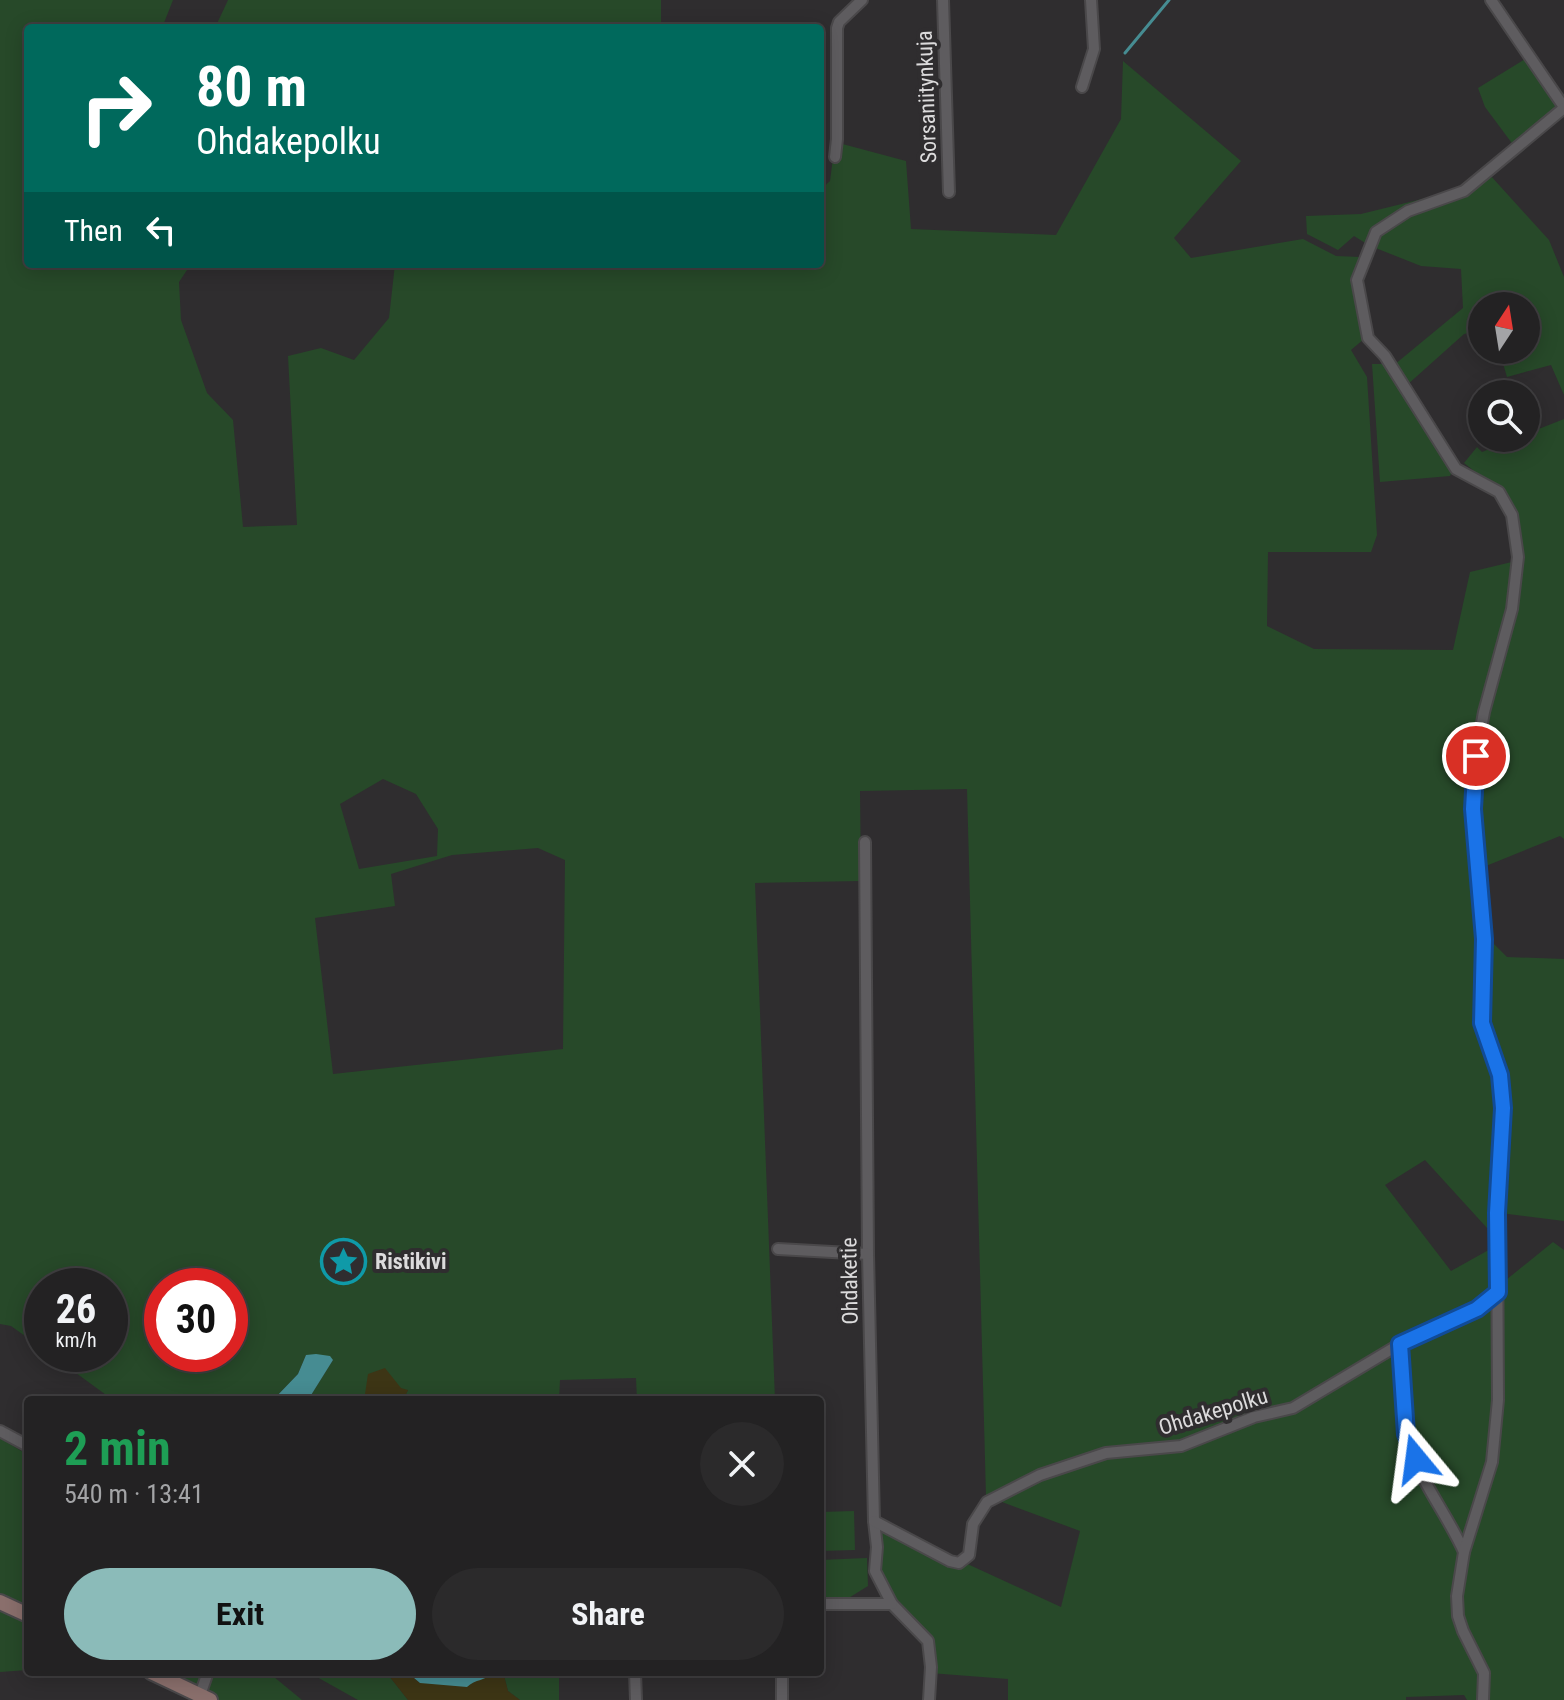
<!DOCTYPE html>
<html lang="en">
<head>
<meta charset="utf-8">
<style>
  body { margin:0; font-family:"Roboto Condensed",sans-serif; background:#2b2a2b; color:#f1f3f6; height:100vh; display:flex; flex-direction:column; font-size:30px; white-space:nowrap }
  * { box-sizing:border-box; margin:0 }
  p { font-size:26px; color:#a3a4a6 }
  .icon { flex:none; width:44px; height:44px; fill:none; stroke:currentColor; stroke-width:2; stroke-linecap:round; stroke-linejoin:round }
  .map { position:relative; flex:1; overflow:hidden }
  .side { position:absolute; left:24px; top:1396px; width:800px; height:280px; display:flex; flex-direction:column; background:#232223; border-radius:8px; box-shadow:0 4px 20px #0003,0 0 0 2px #403f41 }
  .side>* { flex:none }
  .top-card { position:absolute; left:24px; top:24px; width:800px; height:244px; border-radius:8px; box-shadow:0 4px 20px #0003,0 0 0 2px #403f41; background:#00695c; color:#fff; overflow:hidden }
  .needle { width:52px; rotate:12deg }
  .fabs { position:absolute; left:1468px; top:292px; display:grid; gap:16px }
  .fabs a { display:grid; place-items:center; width:72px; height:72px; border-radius:50%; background:#232223; box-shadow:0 4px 20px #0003,0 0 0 2px #403f41; font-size:40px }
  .speed { position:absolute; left:24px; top:1268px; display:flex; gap:16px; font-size:40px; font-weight:700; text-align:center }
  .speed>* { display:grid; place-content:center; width:104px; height:104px; border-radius:50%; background:#232223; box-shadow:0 4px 20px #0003,0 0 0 2px #403f41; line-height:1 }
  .speed small { font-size:20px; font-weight:400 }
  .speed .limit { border:12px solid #d22; background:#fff; color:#111 }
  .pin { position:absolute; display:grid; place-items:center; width:68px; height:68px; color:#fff; margin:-34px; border:4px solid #fff; border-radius:50%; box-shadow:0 2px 8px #0007 }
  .me { position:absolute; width:88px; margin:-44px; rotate:344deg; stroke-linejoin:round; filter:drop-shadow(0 0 6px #0008) }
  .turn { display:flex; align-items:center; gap:28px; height:168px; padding:0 40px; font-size:36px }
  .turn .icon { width:104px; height:104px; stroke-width:2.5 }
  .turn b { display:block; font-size:56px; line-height:68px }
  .then { display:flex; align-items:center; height:76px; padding:0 40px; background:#0003; gap:16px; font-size:30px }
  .round { display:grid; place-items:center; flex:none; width:84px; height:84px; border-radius:42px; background:#2b2a2b }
  .head { display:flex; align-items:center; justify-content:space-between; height:136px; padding:0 40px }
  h1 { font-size:48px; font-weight:700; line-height:60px; color:#1e9e55 }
  .button { display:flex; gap:16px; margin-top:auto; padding:16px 40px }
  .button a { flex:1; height:92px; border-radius:48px; background:#8bbbb9; color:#111; font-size:32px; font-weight:700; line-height:92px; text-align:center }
  .button a+a { background:#2b2a2b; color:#f1f3f6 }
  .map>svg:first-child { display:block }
</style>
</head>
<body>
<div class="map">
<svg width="1564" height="1700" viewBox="0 0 1564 1700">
  <rect width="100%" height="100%" fill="#2f2d2f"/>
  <g fill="#274929" fill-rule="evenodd">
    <path d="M0,0H173L162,28H28V264H191L179,282L181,320L207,393L233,420L243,527L297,525L288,356L321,348L354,360L389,318L395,264H820V190L830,181L835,142L906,161L911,229L1056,235L1121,119L1123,61L1241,161L1174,238L1191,258L1303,239L1336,256L1360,257L1353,280L1364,339L1351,350L1367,377L1377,535L1371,552H1268L1267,626L1314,649L1453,650L1470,572L1516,561L1515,575L1473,755L1481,936L1478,1024L1497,1075L1500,1107L1493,1227L1487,1228L1425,1160L1385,1185L1451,1271L1494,1247L1495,1399L1489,1461L1457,1566L1454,1596L1481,1674L1480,1700H1467L1464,1695L1406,1697V1700H1008V1679L930,1673L928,1641L892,1604L875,1571L874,1521L1061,1607L1080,1531L986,1496L967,789L860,791L861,881L755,883L775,1400H637L636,1378L560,1380L559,1400H403L408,1390L365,1394L370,1400H308L333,1360L306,1355L298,1374L273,1400H113L50,1354H110V1286H42V1348L11,1326L0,1324ZM383,779L416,794L438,829L437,856L359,869L340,804ZM538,848L565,860L563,1049L333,1074L315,918L395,906L391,874L452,855ZM162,1286H230V1354H162Z"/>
    <polygon points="228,0 661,0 661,28 215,28"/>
    <polygon points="1527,58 1559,108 1514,146 1485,107 1478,88"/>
    <polygon points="1490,175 1549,240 1564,277 1564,395 1551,365 1507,377 1499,350 1526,350 1526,306 1482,306 1482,330 1464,334 1407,385 1394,365 1463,308 1461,269 1421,266 1373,247 1379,233 1409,214"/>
    <polygon points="1438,195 1367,244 1354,236 1338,250 1307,234 1306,216 1361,214"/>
    <polygon points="1372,364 1385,364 1453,469 1450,476 1380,482"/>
    <polygon points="1564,419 1564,839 1560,836 1481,868 1476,809 1479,756 1487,712 1515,609 1516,513 1483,478 1464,463 1477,447 1482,452 1517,438 1526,438 1526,434"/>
    <polygon points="1487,937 1507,957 1564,959 1564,1221 1500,1213 1506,1107 1485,1023"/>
    <polygon points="1553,1242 1564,1250 1564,1700 1486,1700 1488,1691 1461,1616 1461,1596 1464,1567 1496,1463 1501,1284"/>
    <polygon points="0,1438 28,1455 28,1607 0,1594"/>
    <polygon points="854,1511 855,1550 820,1551 820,1512"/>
    <polygon points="867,1558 868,1586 847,1599 820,1599 820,1560"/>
    <polygon points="0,1610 28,1623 28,1670 0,1672"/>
    <polygon points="164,1672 268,1672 302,1700 192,1700"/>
    <polygon points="308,1672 386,1672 408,1700 358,1700"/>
    <polygon points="503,1672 559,1672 559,1700 520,1700 508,1691"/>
  </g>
  <g fill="#3d3515">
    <polygon points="385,1368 401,1388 408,1390 403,1400 370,1400 365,1394 368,1374"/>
    <polygon points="386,1672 407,1672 420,1683 472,1682 494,1672 503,1672 508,1691 520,1700 408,1700"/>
  </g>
  <g fill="#468c92">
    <polygon points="316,1354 330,1356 333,1360 308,1400 273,1400 298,1374 306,1355"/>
    <path d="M407,1672H494C486,1681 475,1679 467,1687L420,1683Z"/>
  </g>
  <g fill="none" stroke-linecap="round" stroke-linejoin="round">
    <polyline stroke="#468c92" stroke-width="3" points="1125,53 1169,0"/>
    <defs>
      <g id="minor">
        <polyline points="943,0 949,192"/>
        <polyline points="1491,0 1564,107"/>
        <polyline points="1082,87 1094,49 1091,0"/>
        <polyline points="835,157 837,139 837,28 839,22 862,0"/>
        <polyline points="865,842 868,1254 874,1521 877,1547 875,1571 892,1604 928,1641 931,1667 929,1700"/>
        <polyline points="778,1249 868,1254"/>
        <path d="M1400,1344C1402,1373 1401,1404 1406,1433C1414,1474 1447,1513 1464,1552"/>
        <polyline points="0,1431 28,1446"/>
        <polyline points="874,1521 950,1561 959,1563 969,1555 973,1524 987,1502 1040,1475 1106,1453 1181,1446 1254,1417 1293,1408 1400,1344 1477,1309 1498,1292"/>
        <polyline points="820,1604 892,1604"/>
        <polyline points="635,1672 636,1700"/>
        <polyline points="782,1672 782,1700"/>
        <polyline points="200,1695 208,1672"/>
        <polyline points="1483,1700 1484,1673 1463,1631 1458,1616 1457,1596 1464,1552 1492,1462 1498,1400 1497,1213 1503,1108 1500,1075 1482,1023 1484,939 1473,809 1476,756 1484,712 1512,609 1518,557 1512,515 1499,492 1456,469 1385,356 1368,338 1357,280 1376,232 1408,211 1464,191 1564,108"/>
      </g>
      <g id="secondary">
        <polyline points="0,1602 28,1615"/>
        <polyline points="151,1672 210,1700"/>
      </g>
    </defs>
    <use href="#minor" stroke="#4a484a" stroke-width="14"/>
    <use href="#secondary" stroke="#4a484a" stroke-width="18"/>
    <use href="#minor" stroke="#5e5c5f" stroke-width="10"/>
    <use href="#secondary" stroke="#8a6f6c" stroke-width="14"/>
  </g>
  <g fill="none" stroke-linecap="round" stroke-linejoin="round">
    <defs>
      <polyline id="route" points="1416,1459 1406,1434 1400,1344 1477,1309 1498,1292 1497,1213 1503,1108 1500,1075 1482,1023 1484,939 1473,809 1476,756"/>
    </defs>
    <use href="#route" stroke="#114b97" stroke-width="20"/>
    <use href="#route" stroke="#1a73e8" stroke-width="14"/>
  </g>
  <defs>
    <symbol id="sight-ring" viewBox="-11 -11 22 22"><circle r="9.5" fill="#2f2d2f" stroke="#0f9aa8" stroke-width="1.5"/><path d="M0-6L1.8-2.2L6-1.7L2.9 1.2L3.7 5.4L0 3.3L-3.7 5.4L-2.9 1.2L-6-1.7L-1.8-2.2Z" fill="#0f9aa8"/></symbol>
  </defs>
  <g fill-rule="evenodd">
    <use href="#sight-ring" x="318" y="1236" width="51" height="51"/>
  </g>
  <g text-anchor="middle" stroke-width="8" stroke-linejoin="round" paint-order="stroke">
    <g font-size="22" fill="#dcdbdc" stroke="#2f2d2f">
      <text transform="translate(926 97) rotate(-92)" y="8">Sorsaniitynkuja</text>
      <text transform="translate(849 1281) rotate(-91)" y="8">Ohdaketie</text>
      <text transform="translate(1213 1411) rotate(-17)" y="8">Ohdakepolku</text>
    </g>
    <g font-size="22" font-weight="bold" fill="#dcdbdc" stroke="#2f2d2f" text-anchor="start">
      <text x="375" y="1269">Ristikivi</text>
    </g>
  </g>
</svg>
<div class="fabs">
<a><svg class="needle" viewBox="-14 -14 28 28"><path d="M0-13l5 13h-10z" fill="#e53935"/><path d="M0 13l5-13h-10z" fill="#a3a4a6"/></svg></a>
<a><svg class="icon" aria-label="search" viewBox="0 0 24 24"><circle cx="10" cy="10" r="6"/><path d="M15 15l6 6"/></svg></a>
</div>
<div class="speed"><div>26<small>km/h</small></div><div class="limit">30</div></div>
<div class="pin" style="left:1476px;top:756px;background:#d93025"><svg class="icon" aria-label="arrive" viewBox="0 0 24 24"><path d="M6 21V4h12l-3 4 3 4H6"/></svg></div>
<svg class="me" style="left:1416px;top:1459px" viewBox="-20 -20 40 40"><path d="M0-17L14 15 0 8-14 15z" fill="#1a73e8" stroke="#fff" stroke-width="4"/></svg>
<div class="top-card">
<div class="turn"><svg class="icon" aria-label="right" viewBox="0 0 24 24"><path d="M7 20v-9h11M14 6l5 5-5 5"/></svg><div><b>80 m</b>Ohdakepolku</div></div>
<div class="then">Then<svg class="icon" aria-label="left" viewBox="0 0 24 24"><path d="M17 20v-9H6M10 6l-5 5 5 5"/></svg></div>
</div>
<section class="side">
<div class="head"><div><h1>2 min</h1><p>540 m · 13:41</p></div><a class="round"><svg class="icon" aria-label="close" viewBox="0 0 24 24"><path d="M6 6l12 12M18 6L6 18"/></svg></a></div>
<div class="button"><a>Exit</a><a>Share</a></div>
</section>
</div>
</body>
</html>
